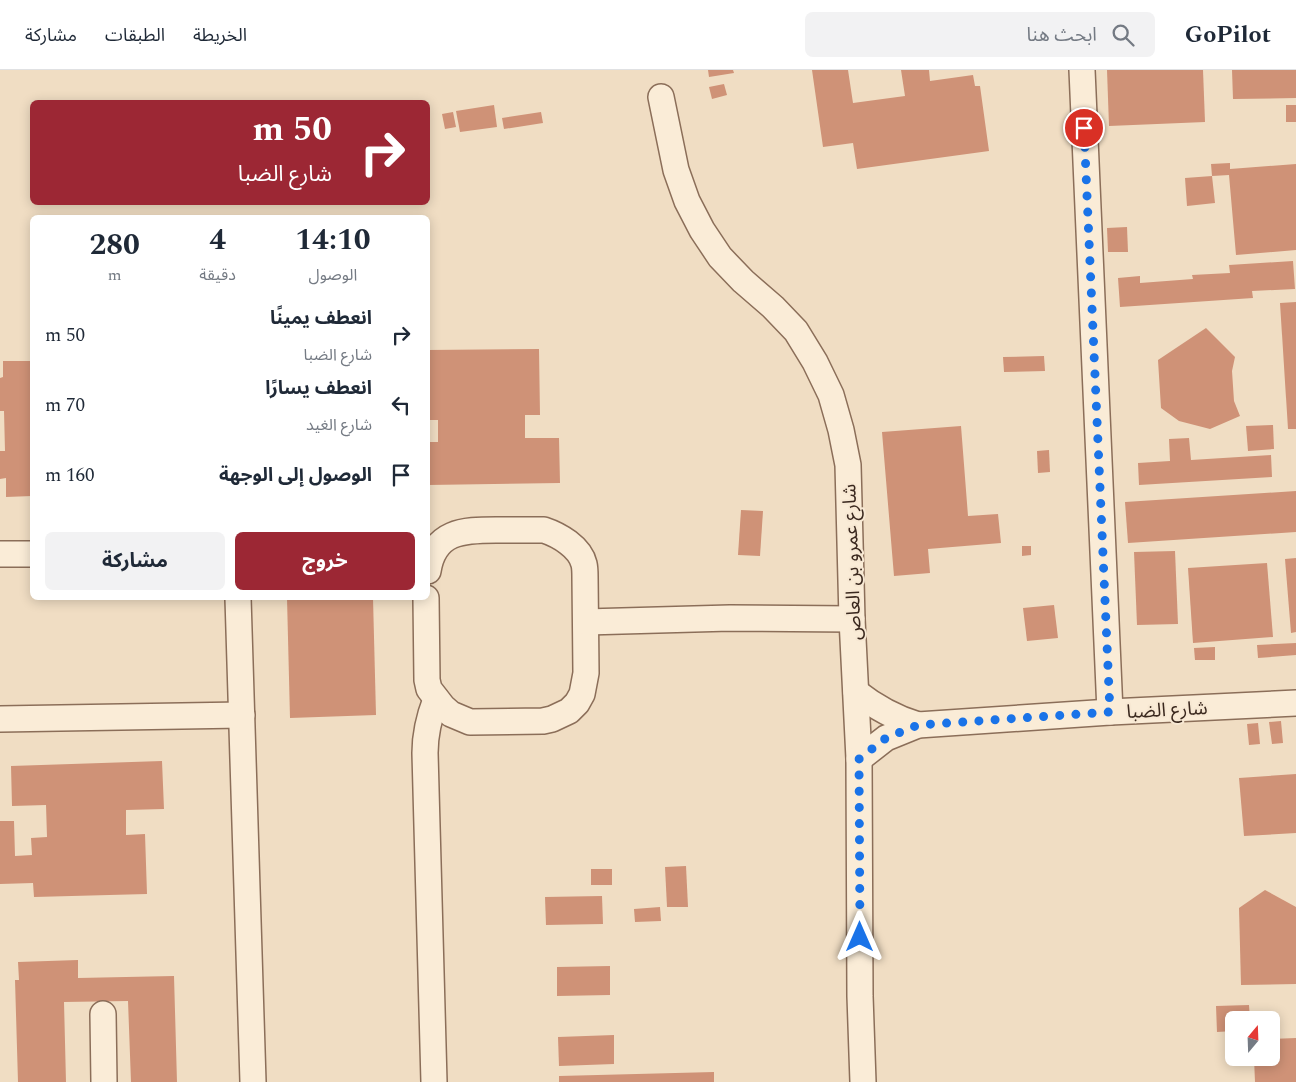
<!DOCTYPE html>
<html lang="ar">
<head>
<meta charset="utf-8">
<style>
  body { margin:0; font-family:Spectral,"Noto Sans Arabic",serif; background:#f2f2f3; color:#1f2937; direction:rtl; height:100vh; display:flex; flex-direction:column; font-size:19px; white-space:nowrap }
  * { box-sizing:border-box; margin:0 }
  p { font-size:16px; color:#747a83 }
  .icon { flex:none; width:28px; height:28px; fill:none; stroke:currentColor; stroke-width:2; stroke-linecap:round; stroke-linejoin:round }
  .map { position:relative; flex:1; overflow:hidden; direction:ltr }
  .details { position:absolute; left:30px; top:145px; width:400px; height:385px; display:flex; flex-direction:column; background:#fff; border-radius:8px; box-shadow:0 2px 12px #0003; direction:rtl }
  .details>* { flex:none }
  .top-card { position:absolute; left:30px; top:30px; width:400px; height:105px; border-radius:8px; box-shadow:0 2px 12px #0003; direction:rtl; background:#9c2734; color:#fff; overflow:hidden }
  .needle { width:32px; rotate:19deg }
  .controls { position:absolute; left:1225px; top:941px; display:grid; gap:10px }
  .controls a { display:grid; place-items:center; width:55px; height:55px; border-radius:8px; background:#fff; box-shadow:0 2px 12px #0003; font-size:25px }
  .pin { position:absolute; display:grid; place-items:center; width:42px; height:42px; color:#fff; margin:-21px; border:2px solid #fff; border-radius:50%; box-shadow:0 1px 5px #0007 }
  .me { position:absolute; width:55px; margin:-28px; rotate:0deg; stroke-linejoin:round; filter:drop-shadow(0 0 4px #0008) }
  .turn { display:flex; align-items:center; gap:18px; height:105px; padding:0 15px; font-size:22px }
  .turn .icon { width:65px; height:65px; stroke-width:2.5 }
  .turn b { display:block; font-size:35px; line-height:42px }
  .eta { display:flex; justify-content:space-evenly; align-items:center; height:85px; text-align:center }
  .eta b { font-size:30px; font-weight:700; line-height:35px }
  .action { display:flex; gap:10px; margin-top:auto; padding:10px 15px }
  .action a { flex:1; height:58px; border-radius:8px; background:#9c2734; color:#fff; font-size:20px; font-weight:700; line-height:58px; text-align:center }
  .action a+a { background:#f2f2f3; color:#1f2937 }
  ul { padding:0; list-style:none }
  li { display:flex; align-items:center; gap:15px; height:70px; padding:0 15px }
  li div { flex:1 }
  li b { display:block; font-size:19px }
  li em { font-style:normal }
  header { display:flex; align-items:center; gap:30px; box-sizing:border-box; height:70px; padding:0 25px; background:#fff; border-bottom:1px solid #e0e1e3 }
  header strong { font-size:24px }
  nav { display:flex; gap:28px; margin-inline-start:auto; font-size:18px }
  .search { width:350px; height:45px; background:#f2f2f3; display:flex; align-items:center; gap:12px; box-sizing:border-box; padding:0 18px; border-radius:8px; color:#747a83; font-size:19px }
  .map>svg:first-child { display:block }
</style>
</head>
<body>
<header>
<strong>GoPilot</strong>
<div class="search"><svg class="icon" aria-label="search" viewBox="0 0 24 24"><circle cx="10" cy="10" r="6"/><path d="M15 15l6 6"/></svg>ابحث هنا</div>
<nav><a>الخريطة</a><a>الطبقات</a><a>مشاركة</a></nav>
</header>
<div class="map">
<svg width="1296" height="1012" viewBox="0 0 1296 1012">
  <rect width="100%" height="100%" fill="#f0ddc3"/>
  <g fill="#cf9277">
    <polygon points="708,0 733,0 734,3 709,7"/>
    <polygon points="812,0 848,0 853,33 905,26 901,0 929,0 930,11 973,5 975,16 980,16 989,81 857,99 853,73 823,77"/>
    <polygon points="1107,0 1203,0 1205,52 1109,56"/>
    <polygon points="1232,0 1296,0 1296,28 1233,29"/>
    <polygon points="724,14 727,25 712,29 709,17"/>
    <polygon points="494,35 497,57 460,62 456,41"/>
    <rect x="1286" y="35" width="10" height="17"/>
    <polygon points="453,42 456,57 445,59 442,44"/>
    <polygon points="541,42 543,53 504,59 502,48"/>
    <polygon points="1230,93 1230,99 1296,94 1296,180 1236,185 1229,105 1212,106 1215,133 1187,136 1185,108 1212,106 1211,94"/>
    <polygon points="1127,157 1128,182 1108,182 1107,158"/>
    <polygon points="1293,191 1295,219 1252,221 1253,228 1120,237 1118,208 1140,206 1140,213 1193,209 1192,205 1230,203 1229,195"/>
    <polygon points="1296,232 1296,359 1288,359 1280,233"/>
    <polygon points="1206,258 1235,287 1232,301 1234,331 1240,346 1210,359 1179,351 1161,338 1158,290"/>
    <polygon points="539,279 540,345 525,345 525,368 559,368 560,413 428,415 428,372 438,372 438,350 428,350 428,280"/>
    <polygon points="1044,286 1045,301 1004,302 1003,287"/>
    <polygon points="3,291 32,291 32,426 6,427 6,408 0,409 0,381 5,381 4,341 0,341 0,308 3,307"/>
    <polygon points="1273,355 1274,379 1248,381 1246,356"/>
    <polygon points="961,356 968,446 998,444 1001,473 928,479 930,503 894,506 882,362"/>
    <polygon points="1189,368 1191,390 1271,385 1272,407 1139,415 1138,393 1170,391 1169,369"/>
    <polygon points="1049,380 1050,402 1038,403 1037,381"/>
    <polygon points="1296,421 1296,462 1128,473 1125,432"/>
    <polygon points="741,440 763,441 760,486 738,485"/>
    <polygon points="1022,476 1031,476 1031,485 1022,486"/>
    <polygon points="1175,481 1178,554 1137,555 1134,482"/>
    <polygon points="1296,488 1296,562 1291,563 1285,489"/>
    <polygon points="1267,493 1273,567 1193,573 1188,498"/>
    <polygon points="287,528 373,528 376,645 290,648"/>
    <polygon points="1054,535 1058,568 1027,571 1023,538"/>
    <polygon points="1296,573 1296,585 1258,588 1257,575"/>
    <polygon points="1215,577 1215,590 1195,590 1194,578"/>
    <polygon points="1281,651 1283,673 1272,674 1269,652"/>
    <polygon points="1258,653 1260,674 1249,675 1247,654"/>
    <polygon points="162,691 164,739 126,740 126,765 145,764 147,824 34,827 33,813 0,814 0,751 14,751 15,786 32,785 31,768 47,767 46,735 12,736 11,696"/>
    <polygon points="1296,704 1296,763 1244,766 1239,708"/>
    <polygon points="686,796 688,837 667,837 665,797"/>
    <rect x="591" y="799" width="21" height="16"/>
    <polygon points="1265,820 1296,837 1296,914 1241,915 1239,838"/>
    <polygon points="602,826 603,854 546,855 545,827"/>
    <polygon points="660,837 661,851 635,852 634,839"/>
    <polygon points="78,890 78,908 174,906 177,1012 131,1012 128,931 64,932 66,1012 18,1012 15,910 19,910 18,892"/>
    <polygon points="610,896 610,925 557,926 557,897"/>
    <polygon points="1249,935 1250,950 1234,950 1234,961 1217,962 1216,936"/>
    <polygon points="614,965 614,994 559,996 558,967"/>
    <polygon points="1296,968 1296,1012 1255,1012 1254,988 1271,988 1271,969"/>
    <polygon points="714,1002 714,1012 559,1012 559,1006"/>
  </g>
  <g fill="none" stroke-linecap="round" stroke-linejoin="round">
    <defs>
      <g id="minor">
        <polyline points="1082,0 1110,642"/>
        <polyline points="661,27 676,100 687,131 702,160 720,187 743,211 773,237 796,261 815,292 831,325 841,360 848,395 852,549 859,689 860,926 863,1012"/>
        <polyline points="0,484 32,484"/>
        <polyline points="238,528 253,1012"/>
        <path d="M426,528L427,610L429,619L443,637L451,644L470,652L543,651L552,649L569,641L577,633L582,624L586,603L585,507C585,503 585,498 584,494C580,477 559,465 544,460C528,460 512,460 496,460C463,460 434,461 428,501"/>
        <polyline points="586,552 730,548 852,549"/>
        <path d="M856,622C875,637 895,648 918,655"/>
        <polyline points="0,649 242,645"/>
        <polyline points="859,689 886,668 918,655 1110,642 1296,633"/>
        <polyline points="103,944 104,1012"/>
        <path d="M434,1012L425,683C425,664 429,647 436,629"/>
      </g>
    </defs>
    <use href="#minor" stroke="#8b6e59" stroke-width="28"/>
    <use href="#minor" stroke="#faecd7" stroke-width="25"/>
  </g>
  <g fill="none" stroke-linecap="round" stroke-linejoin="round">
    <polyline stroke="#1a73e8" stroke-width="9" stroke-dasharray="0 16.2" points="860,867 859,689 886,668 918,655 1110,642 1084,58"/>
  </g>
  <g text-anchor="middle" stroke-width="4" stroke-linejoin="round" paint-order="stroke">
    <g font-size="19" fill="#3a281e" stroke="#f7e8d3">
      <text transform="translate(851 492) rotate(-92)" y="7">شارع عمرو بن العاص</text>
      <text transform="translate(1167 639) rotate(-3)" y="7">شارع الضبا</text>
    </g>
  </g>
</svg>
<div class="controls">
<a><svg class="needle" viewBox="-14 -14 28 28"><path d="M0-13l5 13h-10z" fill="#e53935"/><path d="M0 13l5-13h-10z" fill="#747a83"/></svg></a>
</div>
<div class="pin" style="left:1084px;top:58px;background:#d93025"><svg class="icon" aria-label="arrive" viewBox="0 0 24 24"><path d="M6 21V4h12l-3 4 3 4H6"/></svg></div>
<svg class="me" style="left:860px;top:867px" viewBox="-20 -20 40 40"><path d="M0-17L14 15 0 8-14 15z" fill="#1a73e8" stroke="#fff" stroke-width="4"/></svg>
<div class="top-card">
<div class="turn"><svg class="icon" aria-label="right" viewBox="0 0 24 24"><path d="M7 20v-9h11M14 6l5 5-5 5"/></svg><div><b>50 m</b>شارع الضبا</div></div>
</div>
<section class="details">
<div class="eta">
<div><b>14:10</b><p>الوصول</p></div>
<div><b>4</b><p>دقيقة</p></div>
<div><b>280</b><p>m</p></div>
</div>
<ul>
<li><svg class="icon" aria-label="right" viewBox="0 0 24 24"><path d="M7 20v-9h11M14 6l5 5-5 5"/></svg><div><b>انعطف يمينًا</b><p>شارع الضبا</p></div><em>50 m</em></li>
<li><svg class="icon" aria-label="left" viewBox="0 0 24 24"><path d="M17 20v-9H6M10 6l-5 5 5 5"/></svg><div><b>انعطف يسارًا</b><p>شارع الغيد</p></div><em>70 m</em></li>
<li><svg class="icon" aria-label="arrive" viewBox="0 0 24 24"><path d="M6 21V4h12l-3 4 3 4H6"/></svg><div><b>الوصول إلى الوجهة</b></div><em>160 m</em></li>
</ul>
<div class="action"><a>خروج</a><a>مشاركة</a></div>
</section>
</div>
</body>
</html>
